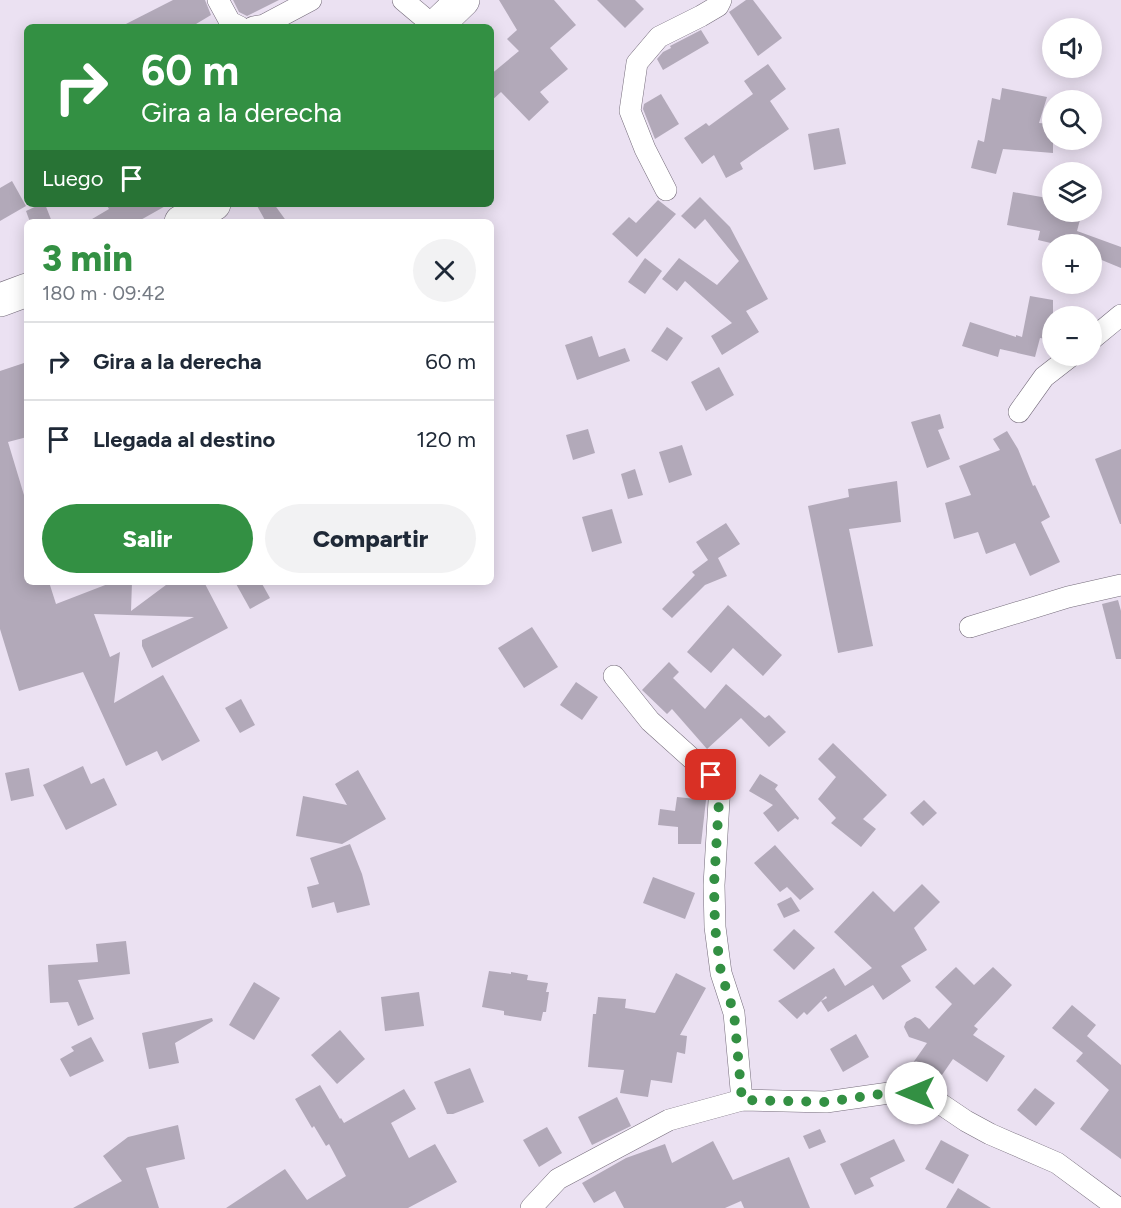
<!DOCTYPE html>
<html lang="es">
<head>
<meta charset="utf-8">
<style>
  body { margin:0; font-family:Figtree,sans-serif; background:#f2f2f3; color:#1f2937; height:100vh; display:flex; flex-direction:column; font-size:22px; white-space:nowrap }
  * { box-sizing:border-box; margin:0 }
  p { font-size:20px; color:#747a83 }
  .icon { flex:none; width:33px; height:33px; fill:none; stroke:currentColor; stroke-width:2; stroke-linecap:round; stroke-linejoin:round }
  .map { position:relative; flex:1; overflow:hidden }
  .details { position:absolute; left:24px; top:219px; width:470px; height:366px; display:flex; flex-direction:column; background:#fff; border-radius:9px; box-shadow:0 3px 15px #0003 }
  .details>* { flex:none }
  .top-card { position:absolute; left:24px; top:24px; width:470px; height:183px; border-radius:9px; box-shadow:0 3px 15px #0003; background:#339043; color:#fff; overflow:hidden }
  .fabs { position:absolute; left:1042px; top:18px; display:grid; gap:12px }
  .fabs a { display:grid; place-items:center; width:60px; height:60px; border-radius:50%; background:#fff; box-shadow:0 3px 15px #0003; font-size:30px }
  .pin { position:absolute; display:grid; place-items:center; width:51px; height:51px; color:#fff; margin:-26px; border-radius:12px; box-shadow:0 3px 9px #0006 }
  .me { position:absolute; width:66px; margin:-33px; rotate:270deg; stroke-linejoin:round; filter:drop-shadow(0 0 4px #0008) }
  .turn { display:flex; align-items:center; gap:21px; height:126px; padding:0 18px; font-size:27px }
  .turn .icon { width:78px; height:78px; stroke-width:2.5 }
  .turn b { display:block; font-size:42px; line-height:51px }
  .then { display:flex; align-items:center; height:57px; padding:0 18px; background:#0003; gap:12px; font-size:22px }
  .round { display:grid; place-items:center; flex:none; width:63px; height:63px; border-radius:32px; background:#f2f2f3 }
  .head { display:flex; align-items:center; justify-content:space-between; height:102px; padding:0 18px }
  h1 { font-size:36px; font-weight:800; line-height:45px; color:#339043 }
  .primary-button { display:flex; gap:12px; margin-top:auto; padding:12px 18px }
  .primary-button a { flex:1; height:69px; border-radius:36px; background:#339043; color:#fff; font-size:24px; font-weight:800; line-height:69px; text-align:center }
  .primary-button a+a { background:#f2f2f3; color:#1f2937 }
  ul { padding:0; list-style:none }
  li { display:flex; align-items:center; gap:18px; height:78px; padding:0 18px; border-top:2px solid #e0e1e3 }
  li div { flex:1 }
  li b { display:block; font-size:22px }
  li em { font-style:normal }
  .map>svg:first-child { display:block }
</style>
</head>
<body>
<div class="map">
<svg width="1121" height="1208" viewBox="0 0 1121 1208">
  <rect width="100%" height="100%" fill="#ebe1f2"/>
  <g fill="#b2a9b9">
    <polygon points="173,0 205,0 211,15 191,27 120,27"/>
    <polygon points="233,0 279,0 247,16 239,12"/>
    <polygon points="499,0 554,0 576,25 550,48 568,69 540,92 549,102 529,121 501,92 490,102 490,75 519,51 507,39 517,30"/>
    <polygon points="597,0 635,0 644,9 625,28"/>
    <polygon points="746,0 753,0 782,38 758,56 729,12"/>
    <polygon points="701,30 709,43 663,70 657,59 663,52 671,48 670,46"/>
    <polygon points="768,64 786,89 770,101 789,129 740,163 743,169 726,178 714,155 702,164 684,138 706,123 709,126 753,94 744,81"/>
    <polygon points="1002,88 1047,97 1039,123 1050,124 1049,126 1053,126 1053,153 1003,149 996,174 971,168 978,140 984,142 992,98 1000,100"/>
    <polygon points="661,94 679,124 655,139 643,109 644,104"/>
    <polygon points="839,128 846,164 814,170 808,134"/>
    <polygon points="12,181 26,206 0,221 0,188"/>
    <polygon points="1013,192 1053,199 1053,212 1082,212 1077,231 1121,247 1121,268 1092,256 1092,244 1055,244 1038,240 1040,231 1007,225"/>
    <polygon points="700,197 730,227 768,299 746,311 759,332 722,355 711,336 732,323 685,281 677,291 662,279 679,258 717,285 739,261 705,219 695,229 681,216"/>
    <polygon points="658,200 676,214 637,257 612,234 629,217 636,223"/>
    <polygon points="41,204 45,204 52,222 30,222 26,211"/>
    <polygon points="106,204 169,204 137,222 87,222 109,209"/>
    <polygon points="256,204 274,204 287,222 266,222"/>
    <polygon points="645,258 662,271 645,294 628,282"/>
    <polygon points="1030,296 1053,300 1053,340 1040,338 1035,357 1000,349 998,357 962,346 970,322 1016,337 1016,335 1022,337"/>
    <polygon points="667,327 683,338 667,361 651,351"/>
    <polygon points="592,336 599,357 625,348 630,361 577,380 565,345"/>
    <polygon points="27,362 27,437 8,442 27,505 27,582 49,582 56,604 113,582 132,582 131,611 170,582 204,582 228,628 152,668 142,646 142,640 194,617 94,614 110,657 120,652 114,703 163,675 200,741 162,761 157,751 126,766 83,672 19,691 0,629 0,371"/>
    <polygon points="719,367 734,395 706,411 691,382"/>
    <polygon points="940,414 944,428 938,430 950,459 927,468 911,422"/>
    <polygon points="588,429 595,453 573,460 566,435"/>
    <polygon points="1007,431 1018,449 1033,486 1035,485 1050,517 1041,522 1060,562 1030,576 1015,543 986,554 978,532 954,539 945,503 971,495 959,466 1000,450 993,439"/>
    <polygon points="682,445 692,475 669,483 659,452"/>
    <polygon points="1121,449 1121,524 1120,524 1095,459"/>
    <polygon points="635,469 643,495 628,499 621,474"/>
    <polygon points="897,481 901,522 849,529 873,646 838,653 808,506 849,497 848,489"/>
    <polygon points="612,509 622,543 592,552 582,517"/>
    <polygon points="726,523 740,544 718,558 727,576 705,585 672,618 662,609 695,575 692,572 708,560 696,542"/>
    <polygon points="235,582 261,582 270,598 250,609"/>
    <polygon points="1118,600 1121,611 1121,659 1116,659 1102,604"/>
    <polygon points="728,605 782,655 763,676 733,648 711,673 687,652"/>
    <polygon points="532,627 558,667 524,688 498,648"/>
    <polygon points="669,662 679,672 673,678 705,709 726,684 765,718 769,715 786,732 769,747 741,718 707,749 672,709 667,714 642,690"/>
    <polygon points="576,682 598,697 582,720 560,705"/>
    <polygon points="241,699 255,725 240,733 225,708"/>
    <polygon points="833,743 887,795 863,819 876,829 861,847 831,823 836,818 818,799 836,777 818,759"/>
    <polygon points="83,766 91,784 104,778 117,805 66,830 43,785"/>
    <polygon points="29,768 34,796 11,801 5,773"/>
    <polygon points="358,770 386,819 342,844 296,836 303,796 347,805 335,784"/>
    <polygon points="760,774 778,785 775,789 799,818 798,820 795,818 778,832 763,813 773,805 749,791"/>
    <polygon points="677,797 706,800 701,844 678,844 678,827 658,825 660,809 675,811"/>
    <polygon points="924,800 937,813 923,826 910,813"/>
    <polygon points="350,844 362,874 370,905 337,913 334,902 312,908 307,887 319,884 310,858"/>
    <polygon points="775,845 814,889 800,900 787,887 780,892 754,863"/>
    <polygon points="653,877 695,893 685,919 643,903"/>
    <polygon points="922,884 940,902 914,928 927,950 901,966 911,981 883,1000 873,985 828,1012 821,1001 827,998 826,996 807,1015 804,1012 797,1019 778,1001 834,968 845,986 872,968 834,932 873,891 894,912"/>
    <polygon points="791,897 800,911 784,918 777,904"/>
    <polygon points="794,929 815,948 794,970 773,950"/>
    <polygon points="126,941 130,974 78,980 94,1019 78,1026 68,1002 50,1003 48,965 98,962 96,944"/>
    <polygon points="956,967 974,985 993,967 1012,985 974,1026 978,1029 973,1035 1005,1056 987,1082 953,1059 935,1085 910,1067 927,1043 909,1037 904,1027 906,1022 915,1017 920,1019 929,1029 952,1004 935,987"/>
    <polygon points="489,971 511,974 511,972 528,975 527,980 548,983 546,992 549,992 546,1012 543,1012 541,1021 504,1015 504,1011 482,1007"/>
    <polygon points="676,973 706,988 680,1035 687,1036 685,1054 677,1052 672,1083 651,1080 648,1097 620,1093 624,1070 588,1067 593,1014 596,1014 598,997 626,999 625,1008 655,1013"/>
    <polygon points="254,982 280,998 254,1040 229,1025"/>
    <polygon points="419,992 424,1026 385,1031 381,997"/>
    <polygon points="1072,1005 1096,1025 1087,1036 1121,1065 1121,1159 1080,1129 1109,1090 1076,1061 1083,1053 1052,1028"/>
    <polygon points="212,1018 213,1021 175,1043 179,1063 149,1069 142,1033"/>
    <polygon points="340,1030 365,1059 337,1084 311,1055"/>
    <polygon points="856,1034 869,1057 843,1072 830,1049"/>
    <polygon points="91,1037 104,1061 70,1077 60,1059 74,1051 71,1047"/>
    <polygon points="470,1068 484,1102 453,1114 447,1114 434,1082"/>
    <polygon points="320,1085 340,1119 341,1118 344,1123 404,1089 416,1109 391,1123 409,1158 435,1144 457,1182 408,1208 226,1208 285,1169 307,1200 346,1176 329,1144 326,1146 314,1126 312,1128 295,1099"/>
    <polygon points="1035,1088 1055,1103 1036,1126 1017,1110"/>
    <polygon points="617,1097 631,1126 592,1145 578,1117"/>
    <polygon points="178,1125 185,1159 146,1168 159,1208 73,1208 122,1181 103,1156 128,1137"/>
    <polygon points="547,1127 562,1153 539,1167 523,1140"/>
    <polygon points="820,1129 826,1142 809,1149 803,1136"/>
    <polygon points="894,1139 905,1161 870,1178 874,1186 855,1195 840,1164"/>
    <polygon points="941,1140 969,1155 953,1184 925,1169"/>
    <polygon points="713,1141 733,1180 789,1157 810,1208 744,1208 741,1201 725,1208 624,1208 615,1191 594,1203 582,1183 626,1158 665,1144 672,1163"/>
    <polygon points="958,1188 991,1208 946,1208"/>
  </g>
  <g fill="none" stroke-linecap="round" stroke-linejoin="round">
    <defs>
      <g id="street">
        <polyline points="218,0 230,22 240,27"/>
        <polyline points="403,0 435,27"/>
        <polyline points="253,27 264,25 311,0"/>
        <polyline points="666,190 645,149 630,111 637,63 659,37 701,16 718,6 721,0"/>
        <polyline points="1092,339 1121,315"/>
        <polyline points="1019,412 1044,377 1071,356"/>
        <polyline points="970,627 1068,597 1121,585"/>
        <polyline points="614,676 650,721 720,784 714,885 715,927 721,973 734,1013 742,1100"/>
        <polyline points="531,1208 558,1179 669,1120 742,1100 826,1102 903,1091 932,1098 966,1121 990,1134 1057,1163 1118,1208"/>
      </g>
      <g id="primary">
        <polyline points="435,27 463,0"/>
        <polyline points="181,222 214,204"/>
        <polyline points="0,300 27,290"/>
      </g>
    </defs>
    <use href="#street" stroke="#756c7b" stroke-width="22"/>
    <use href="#primary" stroke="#756c7b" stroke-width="34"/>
    <use href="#street" stroke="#fff" stroke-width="21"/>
    <use href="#primary" stroke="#fff" stroke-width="33"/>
  </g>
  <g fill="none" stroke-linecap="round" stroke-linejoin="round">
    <polyline stroke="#339043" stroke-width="10" stroke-dasharray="0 18" points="711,775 720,784 714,885 715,927 721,973 734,1013 742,1100 826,1102 894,1092 916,1093"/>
  </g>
</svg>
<div class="fabs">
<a><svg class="icon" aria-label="sound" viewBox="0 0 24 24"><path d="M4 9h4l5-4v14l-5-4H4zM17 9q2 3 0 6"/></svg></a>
<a><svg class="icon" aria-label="search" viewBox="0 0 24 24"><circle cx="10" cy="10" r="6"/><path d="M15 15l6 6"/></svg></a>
<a><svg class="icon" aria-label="layers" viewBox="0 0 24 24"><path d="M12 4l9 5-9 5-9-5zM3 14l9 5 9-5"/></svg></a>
<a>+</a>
<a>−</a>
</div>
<div class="pin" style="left:711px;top:775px;background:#d93025"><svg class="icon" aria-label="arrive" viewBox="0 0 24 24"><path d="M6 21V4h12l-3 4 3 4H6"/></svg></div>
<svg class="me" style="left:916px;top:1093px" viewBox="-20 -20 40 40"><circle r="19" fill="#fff"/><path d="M0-13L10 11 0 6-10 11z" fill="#339043"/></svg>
<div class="top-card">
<div class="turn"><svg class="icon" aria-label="right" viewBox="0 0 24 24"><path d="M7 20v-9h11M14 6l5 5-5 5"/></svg><div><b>60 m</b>Gira a la derecha</div></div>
<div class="then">Luego<svg class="icon" aria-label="arrive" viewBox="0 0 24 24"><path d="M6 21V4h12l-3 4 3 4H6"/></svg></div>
</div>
<section class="details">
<div class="head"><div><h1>3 min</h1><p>180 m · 09:42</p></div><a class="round"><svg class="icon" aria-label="close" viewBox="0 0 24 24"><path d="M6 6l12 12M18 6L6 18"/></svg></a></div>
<ul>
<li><svg class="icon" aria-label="right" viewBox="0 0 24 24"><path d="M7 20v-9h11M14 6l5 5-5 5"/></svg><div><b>Gira a la derecha</b></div><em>60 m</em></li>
<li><svg class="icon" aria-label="arrive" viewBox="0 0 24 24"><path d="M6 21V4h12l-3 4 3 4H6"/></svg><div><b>Llegada al destino</b></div><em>120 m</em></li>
</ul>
<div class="primary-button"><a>Salir</a><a>Compartir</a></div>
</section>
</div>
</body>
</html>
